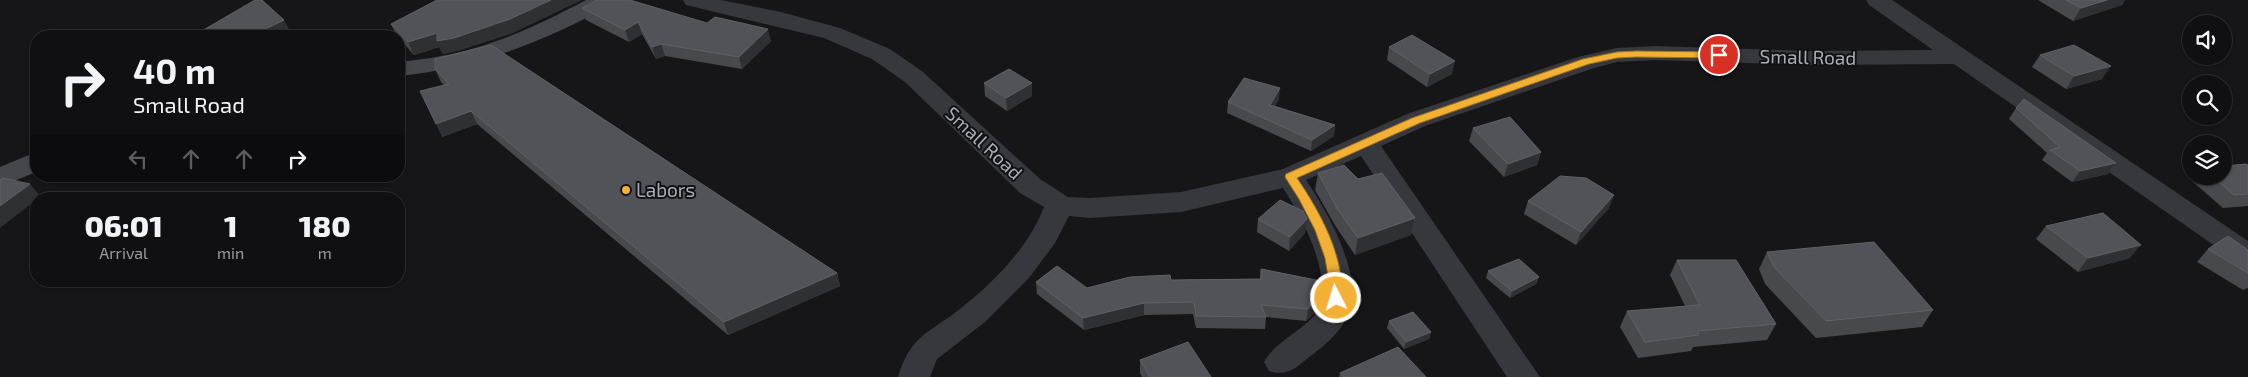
<!DOCTYPE html>
<html lang="en">
<head>
<meta charset="utf-8">
<style>
  body { margin:0; font-family:"Exo 2",sans-serif; background:#19191b; color:#f1f3f6; height:100vh; display:flex; flex-direction:column; font-size:19px; white-space:nowrap }
  * { box-sizing:border-box; margin:0 }
  p { font-size:16px; color:#9c9d9f }
  .icon { flex:none; width:28px; height:28px; fill:none; stroke:currentColor; stroke-width:2; stroke-linecap:round; stroke-linejoin:round }
  .map { position:relative; flex:1; overflow:hidden }
  .sheet { position:absolute; left:30px; top:192px; width:375px; height:95px; display:flex; flex-direction:column; background:#101012; border-radius:20px; box-shadow:0 1px 4px #0004,0 0 0 1px #303032 }
  .sheet>* { flex:none }
  .banner { position:absolute; left:30px; top:30px; width:375px; height:152px; border-radius:20px; box-shadow:0 1px 4px #0004,0 0 0 1px #303032; background:#101012; color:#f1f3f6; overflow:hidden }
  .fabs { position:absolute; left:2182px; top:15px; display:grid; gap:10px }
  .fabs a { display:grid; place-items:center; width:50px; height:50px; border-radius:50%; background:#101012; box-shadow:0 1px 4px #0004,0 0 0 1px #303032; font-size:25px }
  .pin { position:absolute; display:grid; place-items:center; width:42px; height:42px; color:#fff; margin:-21px; border:2px solid #fff; border-radius:50%; box-shadow:0 1px 5px #0007 }
  .me { position:absolute; width:55px; margin:-28px; rotate:355deg; stroke-linejoin:round; filter:drop-shadow(0 0 4px #0008) }
  .turn { display:flex; align-items:center; gap:18px; height:105px; padding:0 20px; font-size:22px }
  .turn .icon { width:65px; height:65px; stroke-width:2.5 }
  .turn b { display:block; font-size:35px; line-height:42px }
  .lanes { display:flex; align-items:center; height:48px; padding:0 20px; background:#0003; justify-content:center; gap:25px; direction:ltr }
  .lanes .off { opacity:.35 }
  .eta { display:flex; justify-content:space-evenly; align-items:center; height:85px; text-align:center }
  .eta b { font-size:30px; font-weight:800; line-height:35px }
  .map>svg:first-child { display:block }
</style>
</head>
<body>
<div class="map">
<svg width="2248" height="377" viewBox="0 0 2248 377">
  <rect width="100%" height="100%" fill="#161618"/>
  <g fill="none" stroke-linecap="round" stroke-linejoin="round">
    <path fill="#37383d" fill-rule="evenodd" d="M683,0H721L781,12L840,28L890,49L923,72L1040,179L1068,197L1090,198L1181,192L1283,169L1407,114L1578,57L1617,48L1655,46L1810,51L1933,50L1869,5L1866,0H1892L2248,241V266L2238,262L1954,64L1810,65L1655,60L1617,62L1594,68L1425,126L1381,146L1540,377H1507L1361,156L1306,180C1327,211 1361,270 1350,308C1345,328 1328,343 1312,355C1296,367 1289,377 1269,371L1264,362C1276,340 1304,331 1319,310C1332,273 1303,219 1283,188L1181,212L1090,218L1069,216L1055,243L1029,278L985,322L937,359L930,377H898C911,334 930,333 961,308C994,282 1029,247 1044,207L1020,193L905,82L872,59L824,38L686,5Z"/>
    <g fill="#45474d" fill-rule="evenodd">
      <path d="M586,0H614L611,5C543,42 477,68 399,76V62C413,60 427,59 441,56C492,47 541,24 586,0Z"/>
      <polygon points="36,152 36,172 0,187 0,167"/>
    </g>
  </g>
  <g fill="#47494d">
    <polygon points="2038,0 2125,0 2122,5 2073,21"/>
    <polygon points="582,8 707,23 771,41 742,69 665,56 656,59 642,34 629,42 586,20"/>
    <polygon points="391,24 515,32 460,50 443,54 439,47 414,55 399,38 399,36 397,36"/>
    <polygon points="1389,47 1452,74 1427,87 1387,60"/>
    <polygon points="2040,55 2102,79 2066,89 2032,67"/>
    <polygon points="435,69 837,273 840,286 728,335 477,124 442,137 444,85 441,82"/>
    <polygon points="984,83 1032,96 1007,111 985,96"/>
    <polygon points="1279,99 1275,106 1335,125 1334,136 1311,151 1227,113 1228,102"/>
    <polygon points="2016,108 2116,163 2108,174 2072,182 2042,160 2047,153 2009,119"/>
    <polygon points="1473,128 1541,152 1537,165 1504,177 1469,141"/>
    <polygon points="2248,165 2248,206 2223,208 2192,181 2195,176 2224,176"/>
    <polygon points="1318,173 1358,179 1415,218 1411,235 1355,255 1336,227 1315,190"/>
    <polygon points="1528,201 1609,208 1576,245 1524,214"/>
    <polygon points="1258,219 1307,219 1305,233 1289,251 1257,232"/>
    <polygon points="2046,226 2130,258 2078,272 2036,239"/>
    <polygon points="2208,249 2248,250 2248,288 2243,290 2197,262"/>
    <polygon points="1767,252 1933,310 1922,327 1816,338 1765,284 1759,269"/>
    <polygon points="1677,260 1776,324 1767,340 1693,347 1691,351 1638,358 1620,327 1627,311 1685,306 1670,275"/>
    <polygon points="1261,269 1321,281 1316,311 1306,321 1266,317 1265,329 1196,328 1193,314 1144,315 1084,330 1037,294 1036,282 1087,288 1171,280 1260,279"/>
    <polygon points="1488,271 1539,277 1536,284 1510,298 1486,278"/>
    <polygon points="1389,321 1431,332 1429,339 1404,349 1387,328"/>
    <polygon points="1140,360 1211,377 1142,377 1140,373"/>
    <polygon points="1340,373 1426,377 1339,377"/>
  </g>
  <g fill="#2f3033">
    <polygon points="551,0 582,0 515,32 460,50 443,54 439,47 414,55 408,42"/>
    <polygon points="2107,0 2125,0 2122,5 2073,21 2081,8"/>
    <polygon points="284,20 291,33 284,36 251,36"/>
    <polygon points="638,22 642,34 629,42 625,30"/>
    <polygon points="768,29 771,41 742,69 739,57"/>
    <polygon points="661,44 665,56 656,59 652,47"/>
    <polygon points="1455,61 1452,74 1427,87 1430,74"/>
    <polygon points="2111,66 2102,79 2066,89 2074,76"/>
    <polygon points="1032,83 1032,96 1007,111 1006,98"/>
    <polygon points="1280,88 1279,99 1268,116 1270,105"/>
    <polygon points="471,111 477,124 442,137 436,124"/>
    <polygon points="1335,125 1334,136 1311,151 1312,140"/>
    <polygon points="1541,152 1537,165 1504,177 1508,164"/>
    <polygon points="2116,163 2108,174 2072,182 2080,171"/>
    <polygon points="194,176 203,176 197,180"/>
    <polygon points="30,184 41,197 38,199 36,199 36,200 0,228 0,206"/>
    <polygon points="1614,195 1609,208 1576,245 1581,232"/>
    <polygon points="1415,218 1411,235 1355,255 1358,238"/>
    <polygon points="1307,219 1305,233 1289,251 1290,237"/>
    <polygon points="2141,245 2130,258 2078,272 2088,258"/>
    <polygon points="837,273 840,286 728,335 724,322"/>
    <polygon points="1539,277 1536,284 1510,298 1512,291"/>
    <polygon points="1317,299 1316,311 1306,321 1308,309"/>
    <polygon points="1144,303 1144,315 1084,330 1083,318"/>
    <polygon points="1431,332 1429,339 1404,349 1406,342"/>
  </g>
  <g fill="#525359" stroke="#5f6168">
    <polygon points="255,0 262,0 284,20 251,36 193,36"/>
    <polygon points="437,0 551,0 510,19 454,38 437,41 437,33 408,42 391,24"/>
    <polygon points="597,0 630,0 707,23 715,17 768,29 739,57 661,44 652,47 638,22 625,30 582,8"/>
    <polygon points="2066,0 2107,0 2081,8"/>
    <polygon points="1412,35 1455,61 1430,74 1389,47"/>
    <polygon points="491,45 837,273 724,322 471,111 436,124 420,91 449,84 435,69 435,59"/>
    <polygon points="2074,45 2111,66 2074,76 2040,55"/>
    <polygon points="1009,69 1032,83 1006,98 984,83"/>
    <polygon points="1244,78 1280,88 1270,105 1335,125 1312,140 1228,102"/>
    <polygon points="2024,99 2116,163 2080,171 2050,150 2060,147 2016,108"/>
    <polygon points="1510,117 1541,152 1508,164 1473,128"/>
    <polygon points="2246,164 2248,165 2248,194 2234,195 2212,176 2224,176 2224,166"/>
    <polygon points="1344,165 1358,179 1382,173 1415,218 1358,238 1338,210 1318,173"/>
    <polygon points="1560,176 1586,178 1614,195 1581,232 1528,201"/>
    <polygon points="3,178 30,184 0,206 0,180"/>
    <polygon points="1280,200 1303,211 1307,219 1290,237 1258,219"/>
    <polygon points="2103,213 2141,245 2088,258 2046,226"/>
    <polygon points="2228,236 2248,250 2248,273 2208,249"/>
    <polygon points="1874,242 1933,310 1826,321 1774,267 1767,252"/>
    <polygon points="1519,259 1539,277 1512,291 1488,271"/>
    <polygon points="1677,260 1736,260 1776,324 1697,331 1699,335 1645,342 1627,311 1700,305"/>
    <polygon points="1057,266 1087,288 1130,277 1170,275 1171,280 1261,279 1261,269 1321,281 1317,299 1308,309 1261,305 1266,317 1196,316 1194,302 1144,303 1083,318 1036,282"/>
    <polygon points="1413,312 1431,332 1406,342 1389,321"/>
    <polygon points="1188,342 1211,377 1150,377 1140,360"/>
    <polygon points="1398,347 1426,377 1344,377 1340,373"/>
  </g>
  <path fill="#f2b134" stroke="#9d7322" d="M1636,51L1719,52L1724,55L1719,58L1636,57L1617,58L1589,64L1420,123L1297,178C1320,212 1344,255 1342,298L1336,302L1332,301L1325,258L1315,230L1299,199L1285,177L1286,174L1412,118L1583,59L1617,52Z"/>
  <circle fill="#f2b134" stroke="#111113" stroke-width="2" cx="626" cy="190" r="5"/>
  <g text-anchor="middle" stroke-width="4" stroke-linejoin="round" paint-order="stroke">
    <g font-size="19" fill="#a8adb8" stroke="#111113">
      <text transform="translate(1808 57) rotate(1)" y="7">Small Road</text>
      <text transform="translate(984 143) rotate(43)" y="7">Small Road</text>
    </g>
    <g font-size="19" fill="#a8adb8" stroke="#111113" text-anchor="start">
      <text x="636" y="197">Labors</text>
    </g>
  </g>
</svg>
<div class="fabs">
<a><svg class="icon" aria-label="sound" viewBox="0 0 24 24"><path d="M4 9h4l5-4v14l-5-4H4zM17 9q2 3 0 6"/></svg></a>
<a><svg class="icon" aria-label="search" viewBox="0 0 24 24"><circle cx="10" cy="10" r="6"/><path d="M15 15l6 6"/></svg></a>
<a><svg class="icon" aria-label="layers" viewBox="0 0 24 24"><path d="M12 4l9 5-9 5-9-5zM3 14l9 5 9-5"/></svg></a>
</div>
<div class="pin" style="left:1719px;top:55px;background:#d93025"><svg class="icon" aria-label="arrive" viewBox="0 0 24 24"><path d="M6 21V4h12l-3 4 3 4H6"/></svg></div>
<svg class="me" style="left:1336px;top:298px" viewBox="-20 -20 40 40"><circle r="17" fill="#f2b134" stroke="#fff" stroke-width="3"/><path d="M0-11L8 9 0 5-8 9z" fill="#fff"/></svg>
<div class="banner">
<div class="turn"><svg class="icon" aria-label="right" viewBox="0 0 24 24"><path d="M7 20v-9h11M14 6l5 5-5 5"/></svg><div><b>40 m</b>Small Road</div></div>
<div class="lanes"><svg class="icon off" aria-label="left" viewBox="0 0 24 24"><path d="M17 20v-9H6M10 6l-5 5 5 5"/></svg><svg class="icon off" aria-label="ahead" viewBox="0 0 24 24"><path d="M12 20V5M6 11l6-6 6 6"/></svg><svg class="icon off" aria-label="ahead" viewBox="0 0 24 24"><path d="M12 20V5M6 11l6-6 6 6"/></svg><svg class="icon" aria-label="right" viewBox="0 0 24 24"><path d="M7 20v-9h11M14 6l5 5-5 5"/></svg></div>
</div>
<section class="sheet">
<div class="eta">
<div><b>06:01</b><p>Arrival</p></div>
<div><b>1</b><p>min</p></div>
<div><b>180</b><p>m</p></div>
</div>
</section>
</div>
</body>
</html>
